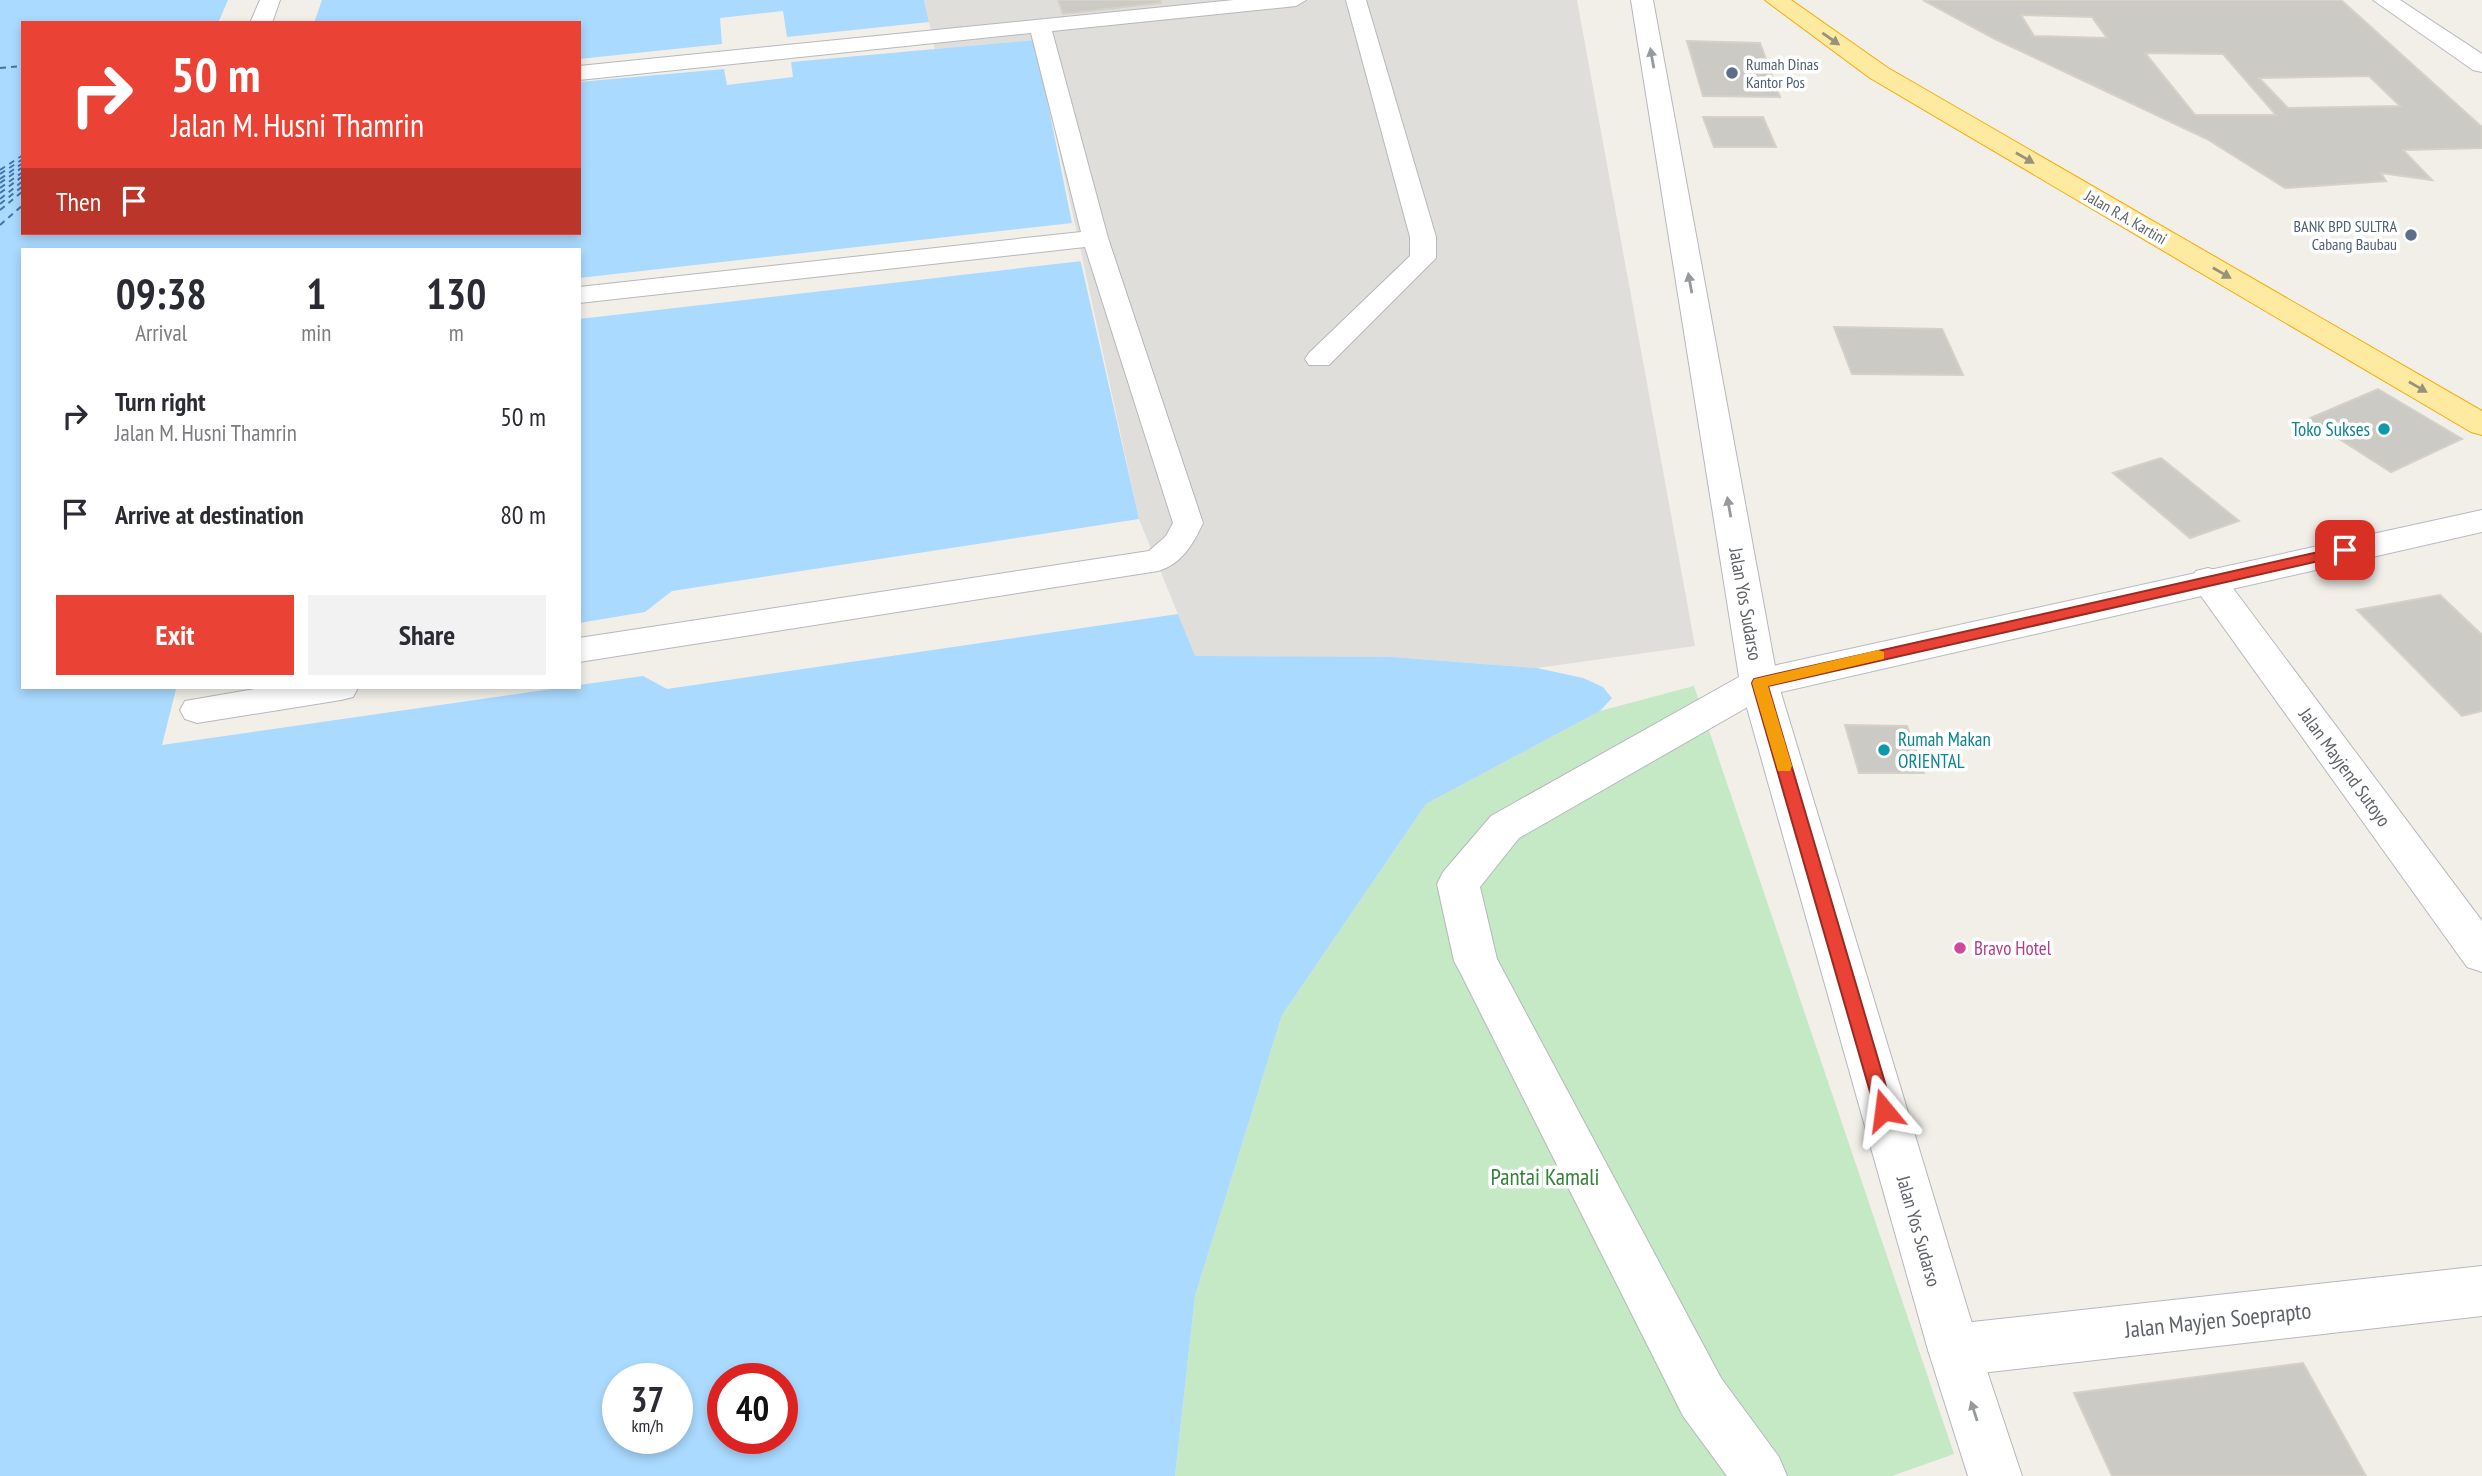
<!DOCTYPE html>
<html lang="en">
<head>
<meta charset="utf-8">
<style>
  body { margin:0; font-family:"PT Sans Narrow",sans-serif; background:#f2f2f3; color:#2b2b33; height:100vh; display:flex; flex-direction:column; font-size:26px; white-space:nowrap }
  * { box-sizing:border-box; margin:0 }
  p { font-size:23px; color:#7c7c81 }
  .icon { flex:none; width:38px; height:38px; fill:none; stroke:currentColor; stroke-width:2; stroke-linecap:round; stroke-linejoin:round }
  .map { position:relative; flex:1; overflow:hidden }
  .drawer { position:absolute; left:21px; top:248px; width:560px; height:441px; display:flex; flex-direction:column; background:#fff; border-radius:0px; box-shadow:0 4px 10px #0003 }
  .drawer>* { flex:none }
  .banner { position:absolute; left:21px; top:21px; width:560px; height:214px; border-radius:0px; box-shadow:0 4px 10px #0003; background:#ea4335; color:#fff; overflow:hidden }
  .speed { position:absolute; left:602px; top:1363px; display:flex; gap:14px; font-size:35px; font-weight:700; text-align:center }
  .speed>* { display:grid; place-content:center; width:91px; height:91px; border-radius:50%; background:#fff; box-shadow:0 4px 10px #0003; line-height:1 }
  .speed small { font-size:18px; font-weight:400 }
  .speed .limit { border:10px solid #d22; background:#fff; color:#111 }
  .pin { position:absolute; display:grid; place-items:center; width:60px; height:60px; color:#fff; margin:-30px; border-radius:14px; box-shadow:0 4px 10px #0006 }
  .me { position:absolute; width:77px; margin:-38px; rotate:344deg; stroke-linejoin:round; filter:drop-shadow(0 0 5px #0008) }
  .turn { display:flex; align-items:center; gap:24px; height:147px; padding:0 35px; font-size:32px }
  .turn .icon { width:91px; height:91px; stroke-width:2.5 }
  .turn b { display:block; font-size:49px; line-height:60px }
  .then { display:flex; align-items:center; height:66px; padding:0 35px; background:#0003; gap:14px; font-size:26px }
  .eta { display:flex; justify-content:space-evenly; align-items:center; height:119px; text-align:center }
  .eta b { font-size:42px; font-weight:700; line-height:49px }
  .cta { display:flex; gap:14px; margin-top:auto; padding:14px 35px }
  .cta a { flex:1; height:80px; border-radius:0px; background:#ea4335; color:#fff; font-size:28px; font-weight:700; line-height:80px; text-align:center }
  .cta a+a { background:#f2f2f3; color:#2b2b33 }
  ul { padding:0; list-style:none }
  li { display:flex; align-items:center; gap:21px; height:98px; padding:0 35px }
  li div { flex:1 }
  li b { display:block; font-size:26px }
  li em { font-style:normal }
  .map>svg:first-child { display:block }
</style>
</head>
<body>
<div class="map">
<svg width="2482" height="1476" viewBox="0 0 2482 1476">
  <rect width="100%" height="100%" fill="#f1efe8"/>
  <polygon fill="#e0deda" points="924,0 1577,0 1695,646 1537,668 1393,657 1195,657 1139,519 1035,40 935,49"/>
  <polygon fill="#c5e8c5" points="1694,686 1954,1454 1892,1476 1175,1476 1195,1296 1282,1015 1426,804 1600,711"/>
  <path fill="#aadaff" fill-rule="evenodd" d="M0,0H924L935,49L1035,40L1072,223L1139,519L1195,656L1393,657L1537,668L1583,678L1603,687L1612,698L1600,711L1426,804L1282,1015L1195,1296L1175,1476H0ZM23,23H579V233H23ZM23,250H579V688H23ZM618,1379H677V1438H618ZM723,1379H782V1438H723Z"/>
  <g fill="#f1efe8">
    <polygon points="228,0 322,0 314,23 218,23"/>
    <polygon points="783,11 787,37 929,22 935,49 791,62 793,77 727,85 724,69 579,82 579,59 722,44 720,18"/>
    <polygon points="1072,223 1082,261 579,319 579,278"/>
    <polygon points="1139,519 1178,614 667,689 643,676 579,685 579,623 645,612 672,591"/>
    <polygon points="182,688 558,688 162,745 176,689"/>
  </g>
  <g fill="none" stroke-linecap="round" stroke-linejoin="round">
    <g stroke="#4174aa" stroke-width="2" stroke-dasharray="6 5" stroke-linecap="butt">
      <polyline points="0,68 23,66"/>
      <polyline points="0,170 23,155"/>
      <polyline points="0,174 23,159"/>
      <polyline points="0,179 23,163"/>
      <polyline points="0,183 23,167"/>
      <polyline points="0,188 23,172"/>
      <polyline points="0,193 23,176"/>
      <polyline points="0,199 23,181"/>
      <polyline points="0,204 23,186"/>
      <polyline points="0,210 23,191"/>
      <polyline points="0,225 23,205"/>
    </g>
  </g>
  <g fill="#cccac5" stroke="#d6d1c6" stroke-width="2" fill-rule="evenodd">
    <polygon points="1058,0 1160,0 1161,3 1063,14"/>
    <path d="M1923,0H2341L2482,127V148L2403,150L2432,180L2381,173L2386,181L2285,188L2207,139L1993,38ZM2021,15L2092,17L2107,38L2034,36ZM2145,53L2223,54L2276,115H2195ZM2369,76L2400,106L2288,108L2259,78Z"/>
    <polygon points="1687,41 1760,43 1780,97 1703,96"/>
    <polygon points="1703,117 1763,117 1776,147 1714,147"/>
    <polygon points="1834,327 1942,329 1963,375 1852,374"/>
    <polygon points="2378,389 2462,439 2391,472 2308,419"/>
    <polygon points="2161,458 2239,521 2190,538 2113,473"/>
    <polygon points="2440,595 2482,635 2482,711 2462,716 2357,610"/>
    <polygon points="1845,725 1907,726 1924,773 1859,773"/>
    <polygon points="2303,1363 2366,1476 2112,1476 2074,1393"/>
  </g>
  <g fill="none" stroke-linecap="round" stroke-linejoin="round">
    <defs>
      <g id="service">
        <polygon points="260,0 280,0 272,23 250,23"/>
        <path d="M1234,0H1306L1296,6L1052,31L1108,238L1203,523C1193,544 1182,564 1158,571L579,662V638L1149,551L1166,536L1173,523L1085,247L579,303V287L1081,232L1031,33L579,80V66Z"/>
        <polygon points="1346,0 1366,0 1436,237 1436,258 1329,365 1309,365 1305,359 1309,353 1410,256 1410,237"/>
        <polygon points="260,688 358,688 353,697 341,700 197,723 185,719 180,710 185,701"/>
      </g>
      <g id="minor">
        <polygon points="2208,568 2220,571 2482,921 2482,972 2467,967 2196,589 2190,580 2196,571"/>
        <polygon points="1759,669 1772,673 1778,683 1772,693 1519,838 1480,887 1497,959 1721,1378 1779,1457 1787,1476 1727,1476 1683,1416 1461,974 1454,961 1437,884 1443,872 1491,816 1746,673"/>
        <polygon points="2482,1266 2482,1316 1954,1376 1936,1368 1928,1350 1936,1332 1954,1324"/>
      </g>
      <polygon id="tertiary" points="1631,0 1653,0 1778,683 1980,1350 2022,1476 1968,1476 1928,1350 1740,683"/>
      <g id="secondary">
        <polygon points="2373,0 2400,0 2482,54 2482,72 2473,70"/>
        <polygon points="2482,510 2482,532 1759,697 1746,693 1740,683 1746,673 1759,669"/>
      </g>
      <polygon id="trunk" points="1765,0 1791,0 1888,68 2482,411 2482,435 2471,432 1870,78"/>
    </defs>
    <use href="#service" stroke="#b5b8bc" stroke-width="2"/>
    <use href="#minor" stroke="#b5b8bc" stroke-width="2"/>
    <use href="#tertiary" stroke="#b5b8bc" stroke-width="2"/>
    <use href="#secondary" stroke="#b6babf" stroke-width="2"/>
    <use href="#trunk" stroke="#f9ab00" stroke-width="2"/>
    <use href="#service" fill="#fff" fill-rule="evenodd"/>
    <use href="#minor" fill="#fff" fill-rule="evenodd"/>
    <use href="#tertiary" fill="#fff" fill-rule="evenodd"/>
    <use href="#secondary" fill="#fff" fill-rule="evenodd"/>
    <use href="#trunk" fill="#feeaa1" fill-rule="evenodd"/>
  </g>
  <defs><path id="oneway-solid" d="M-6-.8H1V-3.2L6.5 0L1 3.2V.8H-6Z" transform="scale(1.75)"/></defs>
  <g fill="#97927c">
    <use href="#oneway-solid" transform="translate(1831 39) rotate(35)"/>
    <use href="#oneway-solid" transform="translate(2025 158) rotate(30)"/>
    <use href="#oneway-solid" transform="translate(2222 273) rotate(30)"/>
    <use href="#oneway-solid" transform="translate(2418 387) rotate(30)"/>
  </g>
  <g fill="#979a9d">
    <use href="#oneway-solid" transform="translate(1652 58) rotate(-100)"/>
    <use href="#oneway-solid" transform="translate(1690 283) rotate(-100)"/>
    <use href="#oneway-solid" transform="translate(1729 507) rotate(-100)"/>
    <use href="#oneway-solid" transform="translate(1974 1411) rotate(-108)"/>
  </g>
  <polygon fill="#ea4335" stroke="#982c22" stroke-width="2" points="2345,546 2352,550 2350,554 1768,686 1893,1110 1891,1116 1884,1118 1877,1116 1752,683 1754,679"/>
  <polygon fill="#f59e0b" points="1878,650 1884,652 1884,659 1768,686 1792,766 1790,771 1778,771 1752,683 1754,679"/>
  <g fill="#5c6f8a" stroke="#fff" stroke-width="2.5">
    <circle cx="1732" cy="73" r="7"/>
    <circle cx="2411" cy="235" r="7"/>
  </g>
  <g fill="#0f9aa8" stroke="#fff" stroke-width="2.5">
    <circle cx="2384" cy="429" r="7"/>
    <circle cx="1884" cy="750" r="7"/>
  </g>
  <circle fill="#d1479c" stroke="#fff" stroke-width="2.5" cx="1960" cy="948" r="7"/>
  <g text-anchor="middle" stroke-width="7" stroke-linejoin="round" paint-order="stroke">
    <g font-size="16" fill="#4e5e75" stroke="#fff" text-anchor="start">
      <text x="1746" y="70">Rumah Dinas<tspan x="1746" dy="18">Kantor Pos</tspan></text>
      <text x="2397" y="232" text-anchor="end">BANK BPD SULTRA<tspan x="2397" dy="18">Cabang Baubau</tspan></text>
    </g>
    <g font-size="16" fill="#5f6368" stroke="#fff">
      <text transform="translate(2126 217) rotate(30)" y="6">Jalan R.A. Kartini</text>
    </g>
    <g font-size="19" fill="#0d838f" stroke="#fff" text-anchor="end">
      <text x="2370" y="436">Toko Sukses</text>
      <text x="1898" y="746" text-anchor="start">Rumah Makan<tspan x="1898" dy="22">ORIENTAL</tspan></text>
    </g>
    <g font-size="19" fill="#5f6368" stroke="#fff">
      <text transform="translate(1746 604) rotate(80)" y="7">Jalan Yos Sudarso</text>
      <text transform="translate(2345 767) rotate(54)" y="7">Jalan Mayjend Sutoyo</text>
      <text transform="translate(1919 1231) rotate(74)" y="7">Jalan Yos Sudarso</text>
    </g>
    <g font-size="19" fill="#b23c85" stroke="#fff" text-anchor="start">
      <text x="1974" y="955">Bravo Hotel</text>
    </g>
    <g font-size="23" fill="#348238" stroke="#fff">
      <text x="1545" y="1185">Pantai Kamali</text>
    </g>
    <g font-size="23" fill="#5f6368" stroke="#fff">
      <text transform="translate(2218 1320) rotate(-6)" y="8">Jalan Mayjen Soeprapto</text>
    </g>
  </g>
</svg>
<div class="speed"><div>37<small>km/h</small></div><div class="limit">40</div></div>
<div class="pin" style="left:2345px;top:550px;background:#d93025"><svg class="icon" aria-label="arrive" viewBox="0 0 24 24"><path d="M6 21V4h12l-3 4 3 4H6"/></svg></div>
<svg class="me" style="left:1884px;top:1110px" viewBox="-20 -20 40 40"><path d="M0-17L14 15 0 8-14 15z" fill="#ea4335" stroke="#fff" stroke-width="4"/></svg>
<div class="banner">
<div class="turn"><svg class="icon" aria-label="right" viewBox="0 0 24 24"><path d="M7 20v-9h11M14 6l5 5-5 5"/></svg><div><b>50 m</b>Jalan M. Husni Thamrin</div></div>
<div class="then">Then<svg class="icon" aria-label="arrive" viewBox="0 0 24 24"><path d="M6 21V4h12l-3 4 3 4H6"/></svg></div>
</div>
<section class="drawer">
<div class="eta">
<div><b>09:38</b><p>Arrival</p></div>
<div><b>1</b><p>min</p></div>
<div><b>130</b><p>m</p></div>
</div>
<ul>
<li><svg class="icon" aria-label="right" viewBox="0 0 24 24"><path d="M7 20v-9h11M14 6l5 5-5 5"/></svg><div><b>Turn right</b><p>Jalan M. Husni Thamrin</p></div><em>50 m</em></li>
<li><svg class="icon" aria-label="arrive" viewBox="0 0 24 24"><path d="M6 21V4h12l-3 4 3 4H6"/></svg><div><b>Arrive at destination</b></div><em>80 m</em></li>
</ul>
<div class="cta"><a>Exit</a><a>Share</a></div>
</section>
</div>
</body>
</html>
